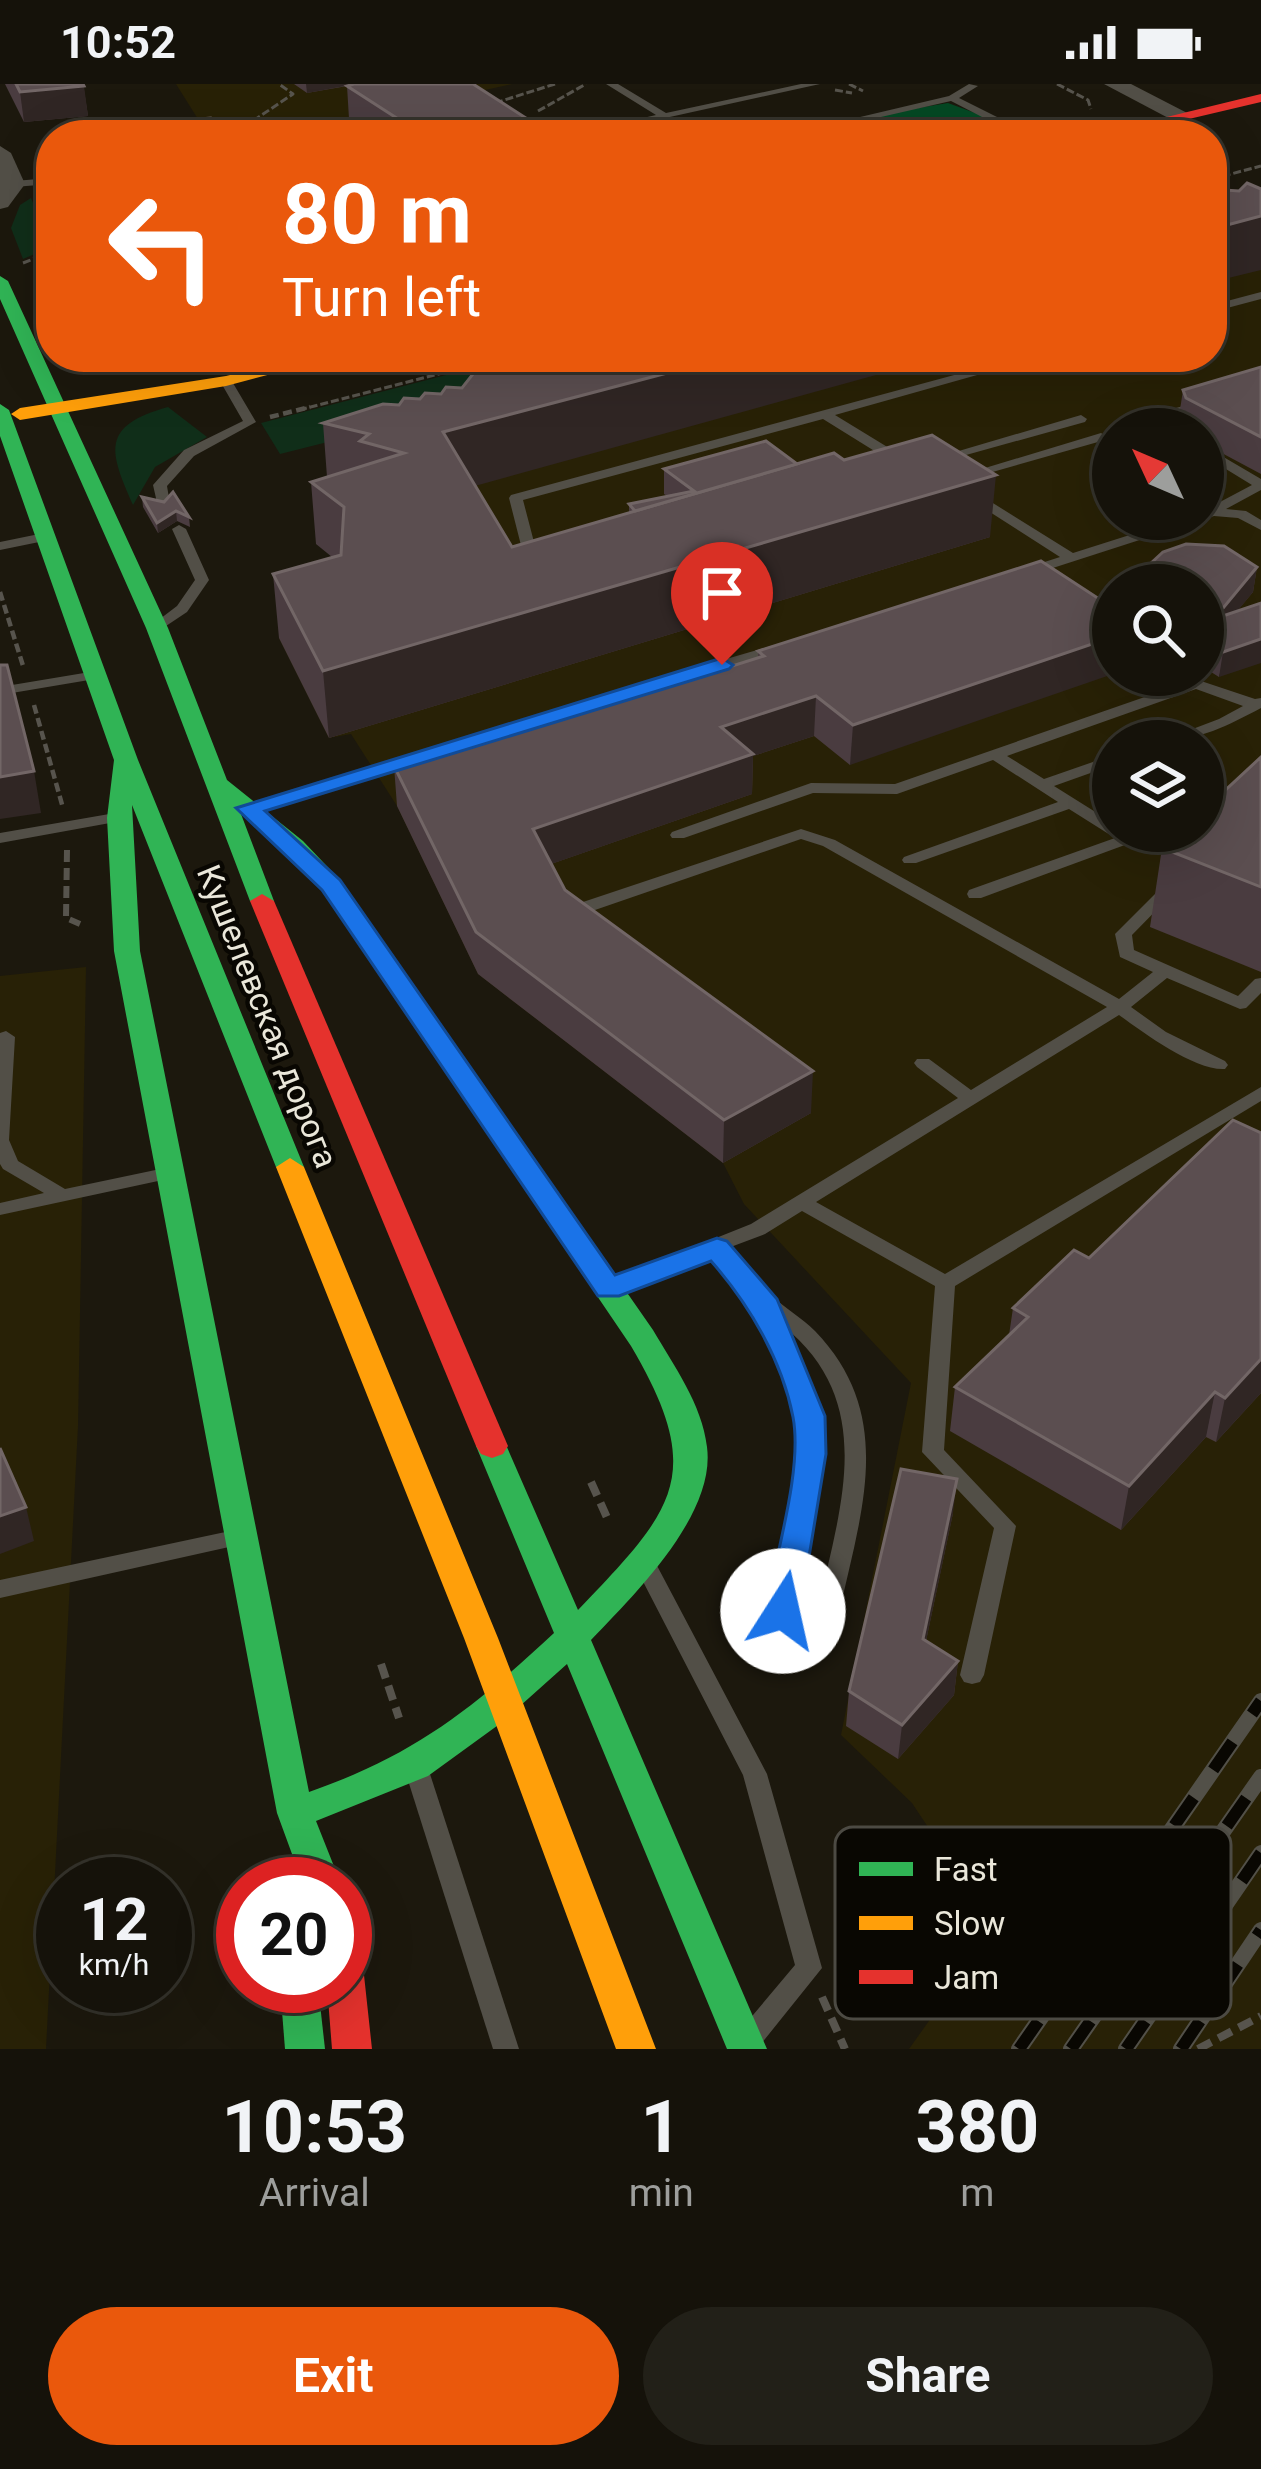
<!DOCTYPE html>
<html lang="en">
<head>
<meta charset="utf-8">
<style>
  body { margin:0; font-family:Roboto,sans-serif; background:#222018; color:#f1f3f6; height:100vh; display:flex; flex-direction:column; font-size:45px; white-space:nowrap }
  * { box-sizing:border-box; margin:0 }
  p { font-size:39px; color:#9d9e9c }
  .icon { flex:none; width:66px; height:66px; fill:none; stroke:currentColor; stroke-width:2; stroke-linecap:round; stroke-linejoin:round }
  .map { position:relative; height:1965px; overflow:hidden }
  .details { display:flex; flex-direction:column; background:#15120a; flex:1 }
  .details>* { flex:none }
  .banner { position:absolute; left:36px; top:36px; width:1191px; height:252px; border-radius:48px; box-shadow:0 12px 48px #0002,0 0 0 3px #34322b; background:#ea580c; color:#fff; overflow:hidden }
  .needle { width:78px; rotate:314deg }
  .controls { position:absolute; left:1092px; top:324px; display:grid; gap:24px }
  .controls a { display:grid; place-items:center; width:132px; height:132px; border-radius:50%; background:#15120a; box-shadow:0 12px 48px #0002,0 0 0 3px #34322b; font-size:60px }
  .speed { position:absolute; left:36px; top:1773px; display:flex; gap:24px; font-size:60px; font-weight:700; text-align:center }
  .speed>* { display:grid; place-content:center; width:156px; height:156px; border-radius:50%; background:#15120a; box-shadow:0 12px 48px #0002,0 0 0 3px #34322b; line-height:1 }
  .speed small { font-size:30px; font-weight:400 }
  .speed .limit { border:18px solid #d22; background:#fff; color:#111 }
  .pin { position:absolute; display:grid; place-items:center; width:102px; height:102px; color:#fff; margin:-123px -51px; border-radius:50% 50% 50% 0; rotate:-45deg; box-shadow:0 0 12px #0007 }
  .pin .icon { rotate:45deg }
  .me { position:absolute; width:132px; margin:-66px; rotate:10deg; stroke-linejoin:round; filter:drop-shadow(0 0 9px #0008) }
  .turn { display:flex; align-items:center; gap:42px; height:252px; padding:0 48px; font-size:54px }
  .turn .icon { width:156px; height:156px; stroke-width:2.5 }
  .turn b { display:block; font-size:84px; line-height:102px }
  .eta { display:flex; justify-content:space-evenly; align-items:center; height:204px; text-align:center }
  .eta b { font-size:72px; font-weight:700; line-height:84px }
  .button { display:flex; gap:24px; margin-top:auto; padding:24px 48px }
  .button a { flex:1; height:138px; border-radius:72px; background:#ea580c; color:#fff; font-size:48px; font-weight:700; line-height:138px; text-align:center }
  .button a+a { background:#222018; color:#f1f3f6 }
  .status { display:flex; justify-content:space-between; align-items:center; height:84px; padding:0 60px; background:#15120a; direction:ltr }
  .status svg { height:33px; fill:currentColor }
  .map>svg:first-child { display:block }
</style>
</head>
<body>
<div class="status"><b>10:52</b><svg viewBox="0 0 49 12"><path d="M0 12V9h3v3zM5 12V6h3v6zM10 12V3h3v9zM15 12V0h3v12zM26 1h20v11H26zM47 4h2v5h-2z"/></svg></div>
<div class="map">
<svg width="1261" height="1965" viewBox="0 0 1261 1965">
  <rect width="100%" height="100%" fill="#1c180d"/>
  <g fill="#282106" fill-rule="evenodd">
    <polygon points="176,0 512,0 286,50 219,51 208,51"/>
    <path d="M1261,158V1965H909L995,1844L912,1719L841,1651L911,1299L744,1120L723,1079L478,890L397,722L351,650L329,654L279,554L421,513L376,440L797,273H1212V166ZM1113,345H1203V435H1113ZM1113,501H1203V591H1113ZM1113,657H1203V747H1113Z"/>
    <polygon points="86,883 78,1342 46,1965 0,1965 0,892"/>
  </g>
  <g fill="#102e19">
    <polygon points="31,114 51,163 23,175 11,144 20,121"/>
    <polygon points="477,283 543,304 280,370 261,339"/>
    <path d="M168,323L207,353L155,383L133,421C110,368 99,342 168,323Z"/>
  </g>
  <polygon fill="#044823" points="948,19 986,33 997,48 792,51 813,49 834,38"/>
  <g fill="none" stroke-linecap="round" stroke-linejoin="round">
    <g stroke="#57544d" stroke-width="3" stroke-dasharray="8 3" stroke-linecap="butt">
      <polyline points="849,0 863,7"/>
      <polyline points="1057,0 1088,16 1091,25"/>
      <polyline points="835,6 852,9"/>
      <polyline points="495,19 555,0"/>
      <polyline points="538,27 586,0"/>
      <polyline points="539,44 551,51"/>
      <polyline points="235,49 293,10 279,0"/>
      <polyline points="306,51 353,44"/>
      <polyline points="1212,95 1261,82"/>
      <polyline points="23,179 51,168"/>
      <polyline points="442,273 474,280"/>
      <polyline points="299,326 504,273"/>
    </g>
    <g stroke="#57544d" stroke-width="4.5" stroke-dasharray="9 4.5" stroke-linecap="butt">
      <polyline points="270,333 310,323"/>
      <polyline points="0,508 24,585"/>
      <polyline points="34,621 63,724"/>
    </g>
    <polyline stroke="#57544d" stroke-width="6" stroke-dasharray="12 6" stroke-linecap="butt" points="67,766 66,834 80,840"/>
    <g stroke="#57544d" stroke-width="8" stroke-dasharray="15 8" stroke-linecap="butt">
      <polyline points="591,1398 609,1438"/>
      <polyline points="381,1580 399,1634"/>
      <polyline points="822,1913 845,1965"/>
      <polyline points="1198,1965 1261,1932"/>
    </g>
    <g fill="#524f47" fill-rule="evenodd">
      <polygon points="606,0 618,0 666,29 801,0 820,0 588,51 569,51 656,31"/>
      <polygon points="969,0 978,2 959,14 1025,47 1025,51 1017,51 951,17 802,51 784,51 949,12"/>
      <polygon points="51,94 51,100 14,103 9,100 14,97"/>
      <polygon points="1261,208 1261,215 1212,228 1212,221"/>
      <polygon points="1021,273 1041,273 835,331 907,375 907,381 897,381 823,335 523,416 540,481 533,485 526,481 509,414 511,411"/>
      <polygon points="222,294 230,294 256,338 194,372 167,402 170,420 163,424 158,423 153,401 184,366 243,337 220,297"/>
      <polygon points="1199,318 1203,319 1203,325 1176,332 1170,339 1178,345 1163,345 1157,340 1168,326"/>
      <polygon points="1081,331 1087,335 1085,338 941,378 935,374"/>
      <polygon points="1101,349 1107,353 1105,356 968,395 962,391"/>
      <polygon points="1203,361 1261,395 1261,406 1226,425 1246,427 1261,436 1261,446 1238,434 1214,432 1028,492 1023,491 1023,485 1060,473 968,414 980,411 1073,469 1180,435 1203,435 1203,427 1252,401 1203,371"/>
      <polygon points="179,441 186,445 209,496 187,528 157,548 152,547 152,541 177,522 195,496 172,445"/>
      <polygon points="44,449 49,450 49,456 0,466 0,458"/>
      <polygon points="778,560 785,564 783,567 666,601 659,597 661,594"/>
      <polygon points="90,588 97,592 95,595 0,611 0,603"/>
      <path d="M1178,591H1194L1201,597L1255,615L1261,614V624C1229,641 1198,657 1161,657L1219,635L1243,622L1196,605L1007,672L1044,695L1113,671V681L1054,702L1113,739V747H1126L1135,755L1133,758L981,814H969L967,810L969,806L1115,754L1069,725L916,779H904L902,776L904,773L1058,718L993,676L897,710L813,709L684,754H672L670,751L672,748L811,699L895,700L1185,599Z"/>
      <polygon points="531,634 536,636 536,642 259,726 253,728 245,723 247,720"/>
      <polygon points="115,729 121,731 123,734 121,737 0,759 0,749"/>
      <path d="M801,745L835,756L1119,915L1153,888L1120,873L1115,850L1164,801L1170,799L1178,804L1132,851L1134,866L1238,912L1255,895L1261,894V909L1246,924L1240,925L1167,894L1131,923L1166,948L1225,977L1228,981L1225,985C1195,987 1144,949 1119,931L816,1118L945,1190L1261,1003V1017L955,1202L944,1366L1016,1442L984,1591L980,1598L972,1600L964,1598L960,1591L994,1444L922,1368L935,1202L802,1127L765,1150L728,1164C742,1180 756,1198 772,1212C785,1224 802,1234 815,1247C898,1333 860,1431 838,1534L835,1540C811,1551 788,1550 772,1527L799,1370V1332L753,1218L712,1171L620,1208H606L603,1203L606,1198L751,1140L958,1014L917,983L914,979L917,975H929L971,1006L1107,923L823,762L801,755L595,826L589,827L581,822L583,818ZM783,1242C880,1319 839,1427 817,1529L805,1530L795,1524L821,1370L819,1332Z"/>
      <polygon points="6,947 15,953 9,1056 18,1077 65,1105 165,1084 174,1090 172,1094 0,1131 0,1119 44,1109 3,1085 0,1080 0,949"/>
      <polygon points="230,1447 238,1449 241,1455 238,1461 0,1514 0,1496"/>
      <polygon points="646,1473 654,1476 767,1690 822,1884 757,1965 728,1965 732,1956 795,1881 743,1691 635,1482 638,1476"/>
      <polygon points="418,1680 426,1683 430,1690 519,1965 493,1965 406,1690 410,1683"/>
    </g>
    <g fill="#524f47" fill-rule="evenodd">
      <polygon points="1104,0 1131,0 1193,32 1174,37"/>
      <polygon points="0,62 11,69 25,100 8,123 0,125"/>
    </g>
    <g fill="#30b455" fill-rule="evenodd">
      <path d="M0,192L8,197L168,544L227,696L303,757L340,796L653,1246C674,1282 702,1320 707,1363C716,1431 634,1511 591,1556L767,1965H727L567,1580L501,1639L428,1692L316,1737L341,1800H303L277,1729L114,867L107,734L114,676L0,352V320L9,326L138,676L304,1083L290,1092L276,1083L132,721L140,867L309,1708C415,1671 472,1625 554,1549L476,1362L481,1354L492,1350L503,1354L578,1526C675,1425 707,1391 631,1262L322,806L285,767L241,730L274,817L262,824L250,817L146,544L0,215Z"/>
      <polygon points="280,1902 318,1902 325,1965 285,1965"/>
    </g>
    <g fill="#ff9f0a" fill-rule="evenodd">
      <polygon points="304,273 336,273 226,302 20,336 11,330 20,324 226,292"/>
      <polygon points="290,1074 304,1083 498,1554 656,1965 616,1965 464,1554 276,1083"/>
    </g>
    <g fill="#e5322d" fill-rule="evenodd">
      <polygon points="1261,10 1261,18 1121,51 1093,51"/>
      <polygon points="262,810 274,817 508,1362 503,1370 492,1374 481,1370 476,1362 250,817"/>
      <polygon points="345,1874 359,1879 364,1891 372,1965 332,1965 327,1902 345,1902"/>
    </g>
    <defs>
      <g id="rail">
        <polyline points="1019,1965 1261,1617"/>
        <polyline points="1071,1965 1261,1693"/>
        <polyline points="1126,1965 1261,1769"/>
        <polyline points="1181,1965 1261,1846"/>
      </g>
    </defs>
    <use href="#rail" stroke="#525048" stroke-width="16"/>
    <use href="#rail" stroke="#090702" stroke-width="12" stroke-dasharray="34" stroke-linecap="butt"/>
  </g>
  <g fill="#4a3c40">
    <polygon points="5,0 83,0 88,32 24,38"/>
    <polygon points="294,0 473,0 529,51 350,51 347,2 307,9"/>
    <polygon points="1261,283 1261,390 1203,359 1203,345 1181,345 1178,339 1183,306"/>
    <polygon points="383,320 475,402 512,463 629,429 629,420 667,412 664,410 664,385 844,376 990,453 329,654 279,554 273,490 332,473 316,460 311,398 327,393 323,339"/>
    <polygon points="142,413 189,433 190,443 177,437 158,449 143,423"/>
    <polygon points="1041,477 850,681 814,652 753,672 752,710 551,780 565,806 811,1029 723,1079 478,890 397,722 394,682 691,595 758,574 758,567"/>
    <polygon points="1149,481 1257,483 1253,508 1237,527 1219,593 1203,583 1203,501 1146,501"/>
    <polygon points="1261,673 1261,888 1150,843 1162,764"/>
    <polygon points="1013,1224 1261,1309 1216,1358 1206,1353 1121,1446 950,1347 955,1303 1009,1251"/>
    <polygon points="953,1429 926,1557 958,1577 954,1611 898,1675 846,1642 849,1607"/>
  </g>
  <g fill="#302624">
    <polygon points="306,0 356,0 307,9"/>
    <polygon points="84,2 88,32 24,38 20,8"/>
    <polygon points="529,36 529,51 473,51 473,48"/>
    <polygon points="1261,132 1261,186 1212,198 1212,145"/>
    <polygon points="728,273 941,273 446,410 443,348"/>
    <polygon points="996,391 990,453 329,654 323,587"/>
    <polygon points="176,427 177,437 158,449 157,439"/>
    <polygon points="1257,483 1253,508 1216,553 1218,540 1214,537"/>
    <polygon points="1113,553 1113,590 850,681 853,641"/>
    <polygon points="1261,555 1261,579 1219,593 1223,568"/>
    <polygon points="816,612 814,652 753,672 752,710 534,786 533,745 721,643"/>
    <polygon points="34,687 41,729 0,735 0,693"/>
    <polygon points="813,987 811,1029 723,1079 724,1036"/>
    <polygon points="1261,1275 1261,1309 1216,1358 1225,1314"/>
    <polygon points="1215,1308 1206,1353 1121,1446 1129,1402"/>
    <polygon points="957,1395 953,1429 919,1590 923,1555"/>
    <polygon points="26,1423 34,1457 0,1470 0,1432"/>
    <polygon points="958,1577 954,1611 898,1675 902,1641"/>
  </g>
  <g fill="#5b4e50" stroke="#726666" stroke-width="3">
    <polygon points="16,0 83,0 84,2 20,8"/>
    <polygon points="354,0 473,0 529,36 473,48 479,51 423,51 347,2"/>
    <polygon points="211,34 243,48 258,45 266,51 91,51 88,45"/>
    <polygon points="1247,99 1261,105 1261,132 1212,145 1212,113 1223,111 1225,106 1239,107"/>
    <polygon points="512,273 728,273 443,348 512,463 834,369 844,376 932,351 996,391 323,587 273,490 341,471 344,423 311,398 404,369 360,357 369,350 323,339 383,320 399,321 404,314 420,315 425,309 441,310 446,303 462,304 480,281"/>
    <polygon points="1261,283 1261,353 1186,314 1183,306"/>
    <polygon points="766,357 797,380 635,427 629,420 694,407 664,385"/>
    <polygon points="173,408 189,433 176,427 157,439 142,413 164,418"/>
    <polygon points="1186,460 1224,462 1257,483 1214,535 1261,519 1261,555 1223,568 1203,555 1203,546 1218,540 1203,528 1203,501 1172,501 1149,481 1163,468"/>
    <polygon points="1041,477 1113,524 1113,553 853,641 816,612 721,643 753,670 533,745 565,806 813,987 724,1036 476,848 394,682 684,589 691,595 764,572 758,567"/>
    <polygon points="0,581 7,581 34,687 0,693"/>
    <polygon points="1261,673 1261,803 1162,764 1181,747 1203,747 1203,727"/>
    <polygon points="1233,1036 1261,1049 1261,1275 1225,1314 1215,1308 1129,1402 955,1303 1028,1233 1013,1224 1074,1166 1089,1174"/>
    <polygon points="0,1364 26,1423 0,1432"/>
    <polygon points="901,1385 957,1395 923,1555 958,1577 902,1641 849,1607"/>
  </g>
  <path fill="#1a73e8" stroke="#114b97" stroke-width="3" d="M722,574L733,581L729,585L265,727L340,796L615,1191L717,1154L727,1157L777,1215L825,1332L826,1370L800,1527L795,1537H771L766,1527C775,1473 803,1386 793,1333C782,1276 749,1220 711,1177L619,1212H598L322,806L236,724Z"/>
  <g text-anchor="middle" stroke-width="9" stroke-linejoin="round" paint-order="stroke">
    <g font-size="33" fill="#eae7da" stroke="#090702">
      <text transform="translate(268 932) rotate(68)" y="12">Кушелевская дорога</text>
    </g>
  </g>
  <rect x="835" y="1743" width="396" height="192" rx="18" fill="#090702" stroke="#4c4a43" stroke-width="3"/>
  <rect x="859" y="1778" width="54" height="14" fill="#30b455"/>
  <rect x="859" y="1832" width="54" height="14" fill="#ff9f0a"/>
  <rect x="859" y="1886" width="54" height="14" fill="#e5322d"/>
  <g font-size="33" fill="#eae7da">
    <text x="934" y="1797">Fast</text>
    <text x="934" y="1851">Slow</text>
    <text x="934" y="1905">Jam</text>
  </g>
</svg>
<div class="controls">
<a><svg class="needle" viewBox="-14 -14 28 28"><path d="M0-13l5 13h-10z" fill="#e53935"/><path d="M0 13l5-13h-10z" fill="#9d9e9c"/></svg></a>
<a><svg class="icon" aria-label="search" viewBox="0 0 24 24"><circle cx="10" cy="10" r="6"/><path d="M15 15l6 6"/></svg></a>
<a><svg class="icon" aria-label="layers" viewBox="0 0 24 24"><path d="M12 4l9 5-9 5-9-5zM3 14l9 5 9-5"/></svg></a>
</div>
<div class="speed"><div>12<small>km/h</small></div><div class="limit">20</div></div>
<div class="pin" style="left:722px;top:581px;background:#d93025"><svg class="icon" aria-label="arrive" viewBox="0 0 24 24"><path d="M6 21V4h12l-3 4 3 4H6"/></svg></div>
<svg class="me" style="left:783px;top:1527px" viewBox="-20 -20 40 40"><circle r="19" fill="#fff"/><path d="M0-13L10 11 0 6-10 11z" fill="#1a73e8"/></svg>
<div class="banner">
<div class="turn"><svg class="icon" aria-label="left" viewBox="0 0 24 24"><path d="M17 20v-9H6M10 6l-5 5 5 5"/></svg><div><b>80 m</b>Turn left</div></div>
</div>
</div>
<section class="details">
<div class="eta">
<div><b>10:53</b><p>Arrival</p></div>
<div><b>1</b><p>min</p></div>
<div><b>380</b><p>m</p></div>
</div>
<div class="button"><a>Exit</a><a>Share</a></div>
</section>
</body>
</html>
